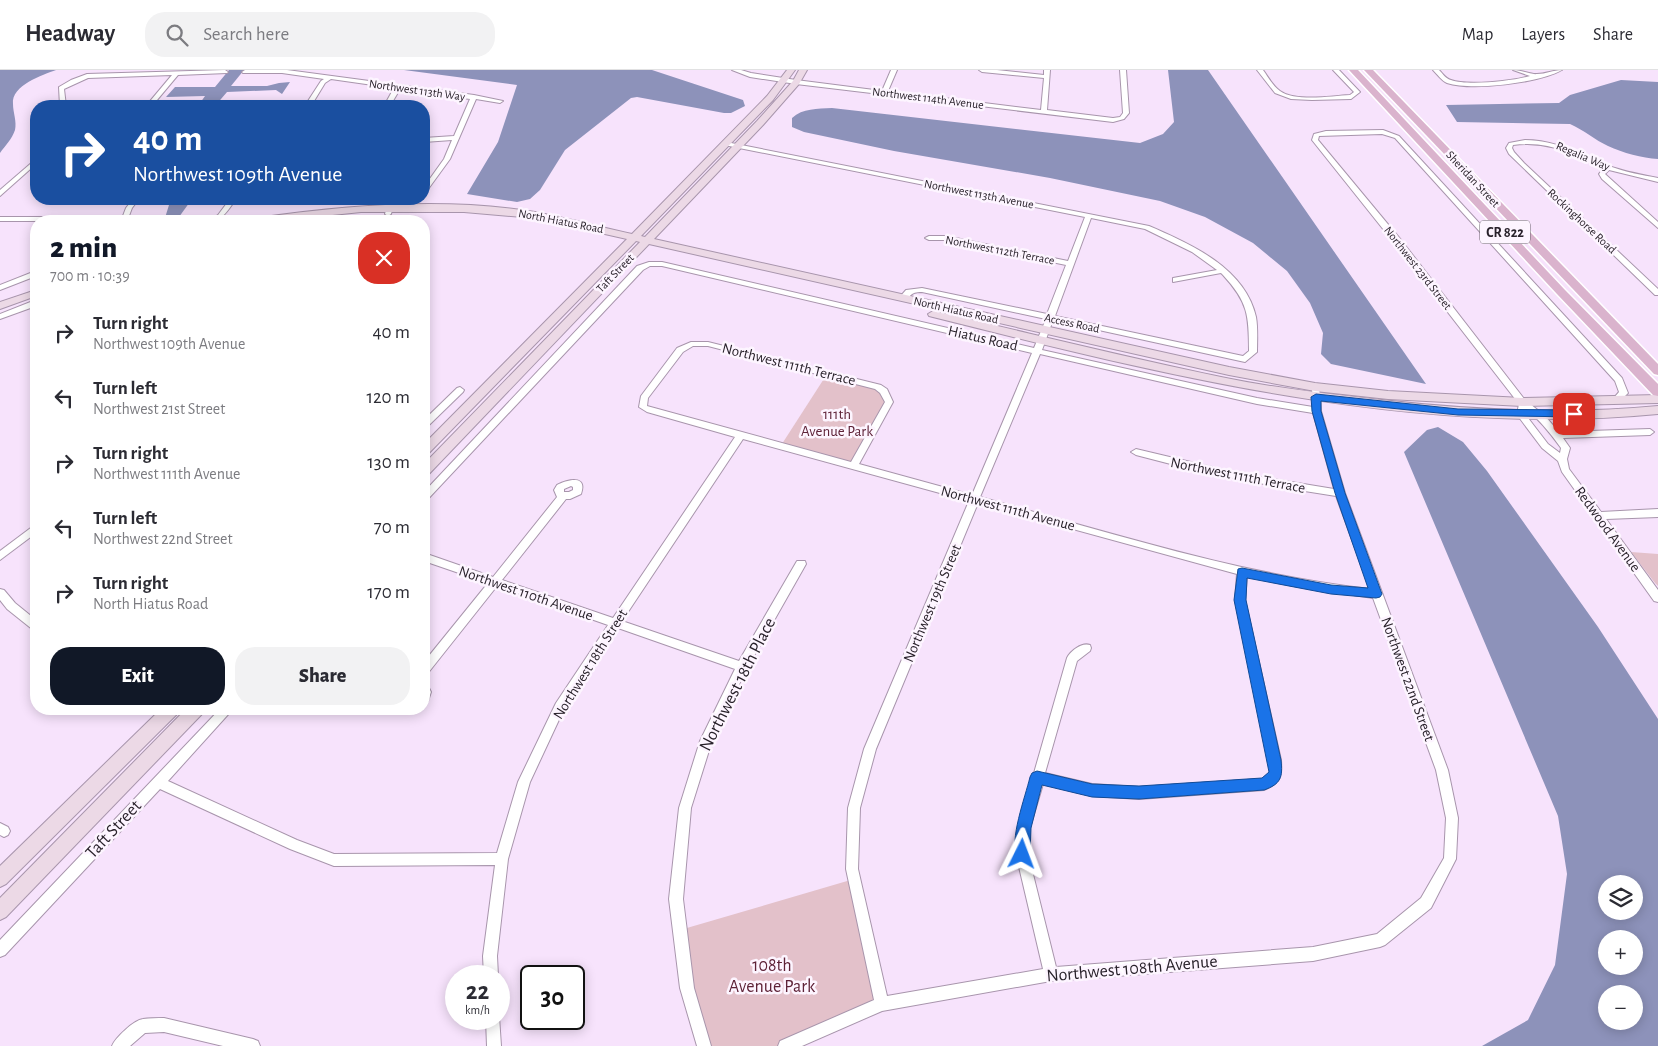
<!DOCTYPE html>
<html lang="en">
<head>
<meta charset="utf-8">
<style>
  body { margin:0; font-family:"Alegreya Sans",sans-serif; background:#f2f2f3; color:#2b2b33; height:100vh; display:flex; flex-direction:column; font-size:19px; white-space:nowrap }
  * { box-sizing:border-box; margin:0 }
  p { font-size:16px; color:#7c7c81 }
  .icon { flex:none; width:28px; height:28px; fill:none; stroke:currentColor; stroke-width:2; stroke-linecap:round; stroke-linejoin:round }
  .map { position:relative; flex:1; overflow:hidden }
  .details { position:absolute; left:30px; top:145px; width:400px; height:500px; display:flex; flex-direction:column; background:#fff; border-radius:20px; box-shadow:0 2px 12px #0003 }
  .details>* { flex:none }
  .guide { position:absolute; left:30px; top:30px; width:400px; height:105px; border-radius:20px; box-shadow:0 2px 12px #0003; background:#1a4fa0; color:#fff; overflow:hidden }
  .fabs { position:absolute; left:1598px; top:805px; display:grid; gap:10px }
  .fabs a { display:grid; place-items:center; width:45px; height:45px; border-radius:50%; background:#fff; box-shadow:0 2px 12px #0003; font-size:25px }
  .speed { position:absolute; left:445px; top:895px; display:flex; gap:10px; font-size:25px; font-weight:700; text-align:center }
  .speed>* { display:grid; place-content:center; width:65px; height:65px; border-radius:50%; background:#fff; box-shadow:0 2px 12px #0003; line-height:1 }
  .speed small { font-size:12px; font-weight:400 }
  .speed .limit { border:2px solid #111; border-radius:8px; background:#fff; color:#111 }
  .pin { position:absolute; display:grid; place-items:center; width:42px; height:42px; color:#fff; margin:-21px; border-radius:10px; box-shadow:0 2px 8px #0006 }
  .me { position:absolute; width:55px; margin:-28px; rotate:3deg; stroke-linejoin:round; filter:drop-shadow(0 0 4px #0008) }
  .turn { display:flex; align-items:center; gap:18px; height:105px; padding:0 20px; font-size:22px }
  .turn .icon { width:65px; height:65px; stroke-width:2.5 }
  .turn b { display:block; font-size:35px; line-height:42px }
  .round { display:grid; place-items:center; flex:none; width:52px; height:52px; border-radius:20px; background:#f2f2f3 }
  .headline { display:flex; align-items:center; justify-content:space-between; height:85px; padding:0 20px }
  h1 { font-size:30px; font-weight:800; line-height:38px; color:#111827 }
  .button { display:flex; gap:10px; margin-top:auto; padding:10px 20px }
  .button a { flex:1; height:58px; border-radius:20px; background:#111827; color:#fff; font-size:20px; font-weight:800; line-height:58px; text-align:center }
  .button a+a { background:#f2f2f3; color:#2b2b33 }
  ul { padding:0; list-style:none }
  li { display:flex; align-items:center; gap:15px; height:65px; padding:0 20px }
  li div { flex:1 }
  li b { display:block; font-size:19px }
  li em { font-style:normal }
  header { display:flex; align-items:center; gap:30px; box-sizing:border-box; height:70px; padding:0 25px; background:#fff; border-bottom:1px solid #e1e1e2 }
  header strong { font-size:24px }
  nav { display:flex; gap:28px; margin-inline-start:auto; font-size:18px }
  .search { width:350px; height:45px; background:#f2f2f3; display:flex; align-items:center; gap:12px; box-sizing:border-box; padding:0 18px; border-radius:20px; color:#7c7c81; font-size:19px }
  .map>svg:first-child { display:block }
</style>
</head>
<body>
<header>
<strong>Headway</strong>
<div class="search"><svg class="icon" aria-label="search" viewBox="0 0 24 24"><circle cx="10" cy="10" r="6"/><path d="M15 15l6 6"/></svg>Search here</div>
<nav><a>Map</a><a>Layers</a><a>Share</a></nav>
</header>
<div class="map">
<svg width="1658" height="976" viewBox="0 0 1658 976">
  <rect width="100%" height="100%" fill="#f7e3fc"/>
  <g fill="#e3c1ca">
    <polygon points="827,304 878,317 889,332 853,397 780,377"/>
    <polygon points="1631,482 1658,484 1658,516 1655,513"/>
    <polygon points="854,809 882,934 785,976 704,976 680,860"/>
  </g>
  <g fill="#8d92ba" fill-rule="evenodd">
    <path d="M0,0H56C43,5 11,15 13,34C13,43 17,51 15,60C12,69 5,76 0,83Z"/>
    <polygon points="229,0 244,0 231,16 267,16 279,13 290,12 282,24 276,20 227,22 215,36 198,36 205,26 166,27 175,17 215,17"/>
    <polygon points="404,0 652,0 743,30 745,36 731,43 724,43 637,27 631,28 565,80 540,120 530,129 517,132 467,124 498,72 517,15"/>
    <path d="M1168,0H1208L1426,314L1331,294L1321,284L1323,263L1310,233L1287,201L1253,173L1205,147L1160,131L1050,108L894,81L804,62L792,57V48C803,38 817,39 832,38L1140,73L1163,64L1174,52Z"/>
    <path d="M1621,10L1658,12V89C1642,88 1623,83 1608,76C1595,70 1584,60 1570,54L1457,52L1446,35L1559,33L1570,25Z"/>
    <polygon points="174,129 192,129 179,147 178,151 164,151 169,135"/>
    <path d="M1438,357L1463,372L1487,401L1598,557L1658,649V976H1482L1528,950L1555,895L1567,804L1558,746L1404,382L1427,360ZM1606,814H1634V841H1606ZM1606,869H1634V896H1606ZM1606,924H1634V951H1606Z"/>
  </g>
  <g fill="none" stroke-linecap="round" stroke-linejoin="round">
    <defs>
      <g id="street">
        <polygon points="225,0 228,2 227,3 178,5 152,36 146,36 172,5 88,8 64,19 66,36 60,36 59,17 71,10 87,4"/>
        <polygon points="245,0 287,0 474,25 503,31 500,33 476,29 450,89 426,122 424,123 424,117 444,89 452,70 424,72 424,68 454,66 470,29 400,19 390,36 384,36 394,18 331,9 325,13 311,36 305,36 306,35 215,36 218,34 308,31 321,11 324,9 282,3 243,3 242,2"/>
        <polygon points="732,0 741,0 751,3 796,10 882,21 891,0 897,0 888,21 1041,40 1044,8 982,2 979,0 997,0 1044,5 1044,0 1050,0 1047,40 1113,48 1120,47 1123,43 1120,0 1126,0 1129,43 1124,49 1113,52 796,14 750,7"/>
        <path d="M1257,0H1263C1268,7 1273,16 1280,21C1295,32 1332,26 1350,25L1354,22L1333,0H1339L1360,22L1351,29L1312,30L1291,29L1275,23Z"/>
        <path d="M1433,0H1439C1443,4 1446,9 1451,10C1467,16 1513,11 1530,6L1513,0C1522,0 1531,5 1537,4C1546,4 1553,0 1562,0C1539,13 1472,21 1447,13C1442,11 1437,4 1433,0Z"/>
        <path d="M1383,60L1399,66L1622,308L1628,323L1620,331H1614L1613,329L1619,322L1615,311L1395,68L1382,64L1319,66L1318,70L1401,170L1525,330L1544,345L1559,362L1650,359L1654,362L1650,365L1563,368L1570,378L1567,389L1569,399L1601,442L1658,439V447L1606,449L1658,520V532L1654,531L1562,402L1558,391L1542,378L1518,346L1517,344L1519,334L1395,174L1312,70L1314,64L1326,61ZM1526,339C1540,350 1551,364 1561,378L1560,383L1548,374L1525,344Z"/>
        <path d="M1525,70C1557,70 1580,85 1609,96C1625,102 1642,105 1658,108V112L1609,100L1605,104L1658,152V158L1602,109L1599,104L1604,98C1572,84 1549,70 1513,75L1512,78L1514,82L1524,93L1658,219V225H1655L1509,84L1506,78L1509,73Z"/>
        <path d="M726,72L1149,156C1191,174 1245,198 1256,247C1258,259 1257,271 1257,282L1245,292L1053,250L1042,280L1257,328L1313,337L1312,318L1313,316H1319L1321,341L1345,423L1448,700L1458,748L1456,789L1431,838L1385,875L1380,877L1313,891L1051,911L882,941L802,976H778L780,971L874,930L846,799L848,738L864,679L969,431L743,369L622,551L739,591L797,491H805L806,494L746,600L712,671L691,738L683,829L694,918L711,976H697L680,918L669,829L679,738L700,671L735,599L618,558L564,639L530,712L508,789L497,886L498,906H484L483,886L495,795L334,796L290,779L160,719L5,885L0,887V870L220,639H233L168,711L297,770L334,784L497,783L518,712L556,633L608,555L497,516L428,603L424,605V592L488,513L424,491V483L493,507L557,427L554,420L557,415C567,410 588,404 581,424L570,429H566L502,510L613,548L735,367L647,342L639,337L641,326L677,278L691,272H708L881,315L887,319L893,332L859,394L972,425L1032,283L662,196H650L643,200L427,430L424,431V422L637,196L649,192H662L1034,278L1046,249L922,222C909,222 912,227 903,230L899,228L906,220L922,218L1047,244L1066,195L946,170H929L925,168L929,166H946L1068,191L1085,147L724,75L723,74ZM1091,148L1145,159L1192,182L1217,200L1173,208V212L1221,203L1223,205C1248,232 1249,245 1249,281L1243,286L1055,246ZM693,276H708L875,319L880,323L885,332L851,392L647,336L648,328L683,282ZM1040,284L1257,334L1313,343L1334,419L1237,403L1136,379L1131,382L1136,385C1202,403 1269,416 1336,426L1370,519C1237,504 1109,462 980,427ZM571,416L573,417V420L569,422H564V419ZM978,433L1237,504L1235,530L1269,690L1270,703L1262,709L1139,717L1092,714L1045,703L1077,591L1090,581L1091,578L1090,575C1082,572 1070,581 1067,588L1034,703L1031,707L1032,709L1018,758L1016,784L1043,899L887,926L858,799L860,738L876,679ZM1247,506L1294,516L1373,528L1436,700L1446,748L1444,788L1421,828L1377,864L1313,877L1056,897L1028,784L1030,758L1043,714L1092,726L1139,729L1264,720C1281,713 1282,706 1281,690L1245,530Z"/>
        <polygon points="36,89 36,94 0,126 0,120"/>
        <polygon points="133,129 139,129 132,138 127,151 121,151 126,138"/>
        <path d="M230,129H236C228,140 223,151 208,151L218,145Z"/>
        <path d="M341,129H355C352,132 343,132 341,129Z"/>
        <polygon points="389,129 395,129 391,144 388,146 385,144"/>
        <polygon points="0,147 42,147 45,149 42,151 0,151"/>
        <polygon points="33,202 36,202 36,206 0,220 0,215"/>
        <polygon points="33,231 36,231 36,236 0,249 0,244"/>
        <polygon points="460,317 464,320 463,322 427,357 424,358 424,350 457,318"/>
        <polygon points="36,454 36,463 0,490 0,481"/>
        <polygon points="0,519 4,520 15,533 36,550 36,560 32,559 7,539 0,530"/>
        <polygon points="424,614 428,616 431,622 428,631 424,633"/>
        <polygon points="0,753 8,757 10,761 8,765 4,767 0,765"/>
        <polygon points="499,946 501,976 487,976 486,949 499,949"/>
        <path d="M164,948L253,969L258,971L260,976H223L164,962L145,963L130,976H112C115,968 134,950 143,949C150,948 157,948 164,948Z"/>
      </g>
      <g id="secondary">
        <path d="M787,0H795L773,30L641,166L645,167L757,51L793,11L799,0H807L799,14L763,55L654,169L1229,297L1315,313L1388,321L1522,328L1658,325V333L1522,336L1388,329L1315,321L1229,305L649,174L428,405L424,406V394L640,172L636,171L428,384L424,385V374L627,169L534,148L464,142H361L275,151H252L257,148C345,135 447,127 535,142C567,148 600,157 632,164L767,26Z"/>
        <polygon points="36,220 36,226 0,239 0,232"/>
        <path d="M933,241C1029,263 1125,287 1221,307C1274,318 1328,324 1382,330C1473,340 1566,345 1658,336V344C1414,368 1164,305 929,246L928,244Z"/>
        <polygon points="161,639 179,639 177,644 6,814 0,817 0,796"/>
        <polygon points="186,639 204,639 202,644 6,847 0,850 0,828"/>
      </g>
      <g id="primary">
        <polygon points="1349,0 1358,0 1565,220 1658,314 1658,326 1653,325 1557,224"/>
        <polygon points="1364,0 1373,0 1658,294 1658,305 1654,304"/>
      </g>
    </defs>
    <use href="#street" stroke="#a895ac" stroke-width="2"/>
    <use href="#secondary" stroke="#a895ac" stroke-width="2"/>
    <use href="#primary" stroke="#fff" stroke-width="3"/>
    <use href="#street" fill="#fff" fill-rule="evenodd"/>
    <use href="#secondary" fill="#ecd9e6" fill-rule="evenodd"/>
    <use href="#primary" fill="#dab3cd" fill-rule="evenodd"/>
  </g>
  <path fill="#1a73e8" stroke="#114b97" d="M1316,324L1458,339L1574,340L1579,344L1574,347L1458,345L1321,331V341L1345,423L1382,524L1380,527L1376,528L1331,524L1247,508L1246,530L1281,690C1283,707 1281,714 1264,720L1139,729L1092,727L1042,715L1031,758L1030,784L1027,789L1022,791L1017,789C1009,769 1025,728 1030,707L1032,703L1037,701L1092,714L1139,716L1262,708L1269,702L1234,530L1238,499L1242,498L1331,515L1368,518L1335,423L1312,341L1311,327Z"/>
  <g text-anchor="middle" stroke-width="5" stroke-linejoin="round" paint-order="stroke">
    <g font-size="12" fill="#29222b" stroke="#fdf5ff">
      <text transform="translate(417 20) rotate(8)" y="4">Northwest 113th Way</text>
      <text transform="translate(928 28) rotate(7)" y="4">Northwest 114th Avenue</text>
      <text transform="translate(1583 86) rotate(23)" y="4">Regalia Way</text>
      <text transform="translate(1473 109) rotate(47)" y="4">Sheridan Street</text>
      <text transform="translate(979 124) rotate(11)" y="4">Northwest 113th Avenue</text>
      <text transform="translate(561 151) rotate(11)" y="4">North Hiatus Road</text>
      <text transform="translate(1582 151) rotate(43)" y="4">Rockinghorse Road</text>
      <text transform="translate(1000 180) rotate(11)" y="4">Northwest 112th Terrace</text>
      <text transform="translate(1418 198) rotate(52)" y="4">Northwest 23rd Street</text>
      <text transform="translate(615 203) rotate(-46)" y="4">Taft Street</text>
      <text transform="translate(956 240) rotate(13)" y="4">North Hiatus Road</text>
      <text transform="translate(1072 253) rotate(12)" y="4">Access Road</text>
    </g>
    <rect fill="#fdf5ff" stroke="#69616b" stroke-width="1" x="1480" y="150.5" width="50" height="23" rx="4"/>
    <g font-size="14" font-weight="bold" fill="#29222b">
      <text x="1505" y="167">CR 822</text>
    </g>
    <g font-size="15" fill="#29222b" stroke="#fdf5ff">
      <text transform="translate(983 268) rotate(13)" y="5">Hiatus Road</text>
      <text transform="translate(789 294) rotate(14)" y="5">Northwest 111th Terrace</text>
      <text transform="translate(1238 405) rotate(11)" y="5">Northwest 111th Terrace</text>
      <text transform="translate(1008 438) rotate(15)" y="5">Northwest 111th Avenue</text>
      <text transform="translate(1608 459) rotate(54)" y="5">Redwood Avenue</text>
      <text transform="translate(526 523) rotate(19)" y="5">Northwest 110th Avenue</text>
      <text transform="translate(932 533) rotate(-67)" y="5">Northwest 19th Street</text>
      <text transform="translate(590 594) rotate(-58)" y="5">Northwest 18th Street</text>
      <text transform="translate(1408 609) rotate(70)" y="5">Northwest 22nd Street</text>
    </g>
    <g font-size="15" fill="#5e2237" stroke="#fdf5ff">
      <text x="837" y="349">111th<tspan x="837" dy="17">Avenue Park</tspan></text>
    </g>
    <g font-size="18" fill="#29222b" stroke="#fdf5ff">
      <text transform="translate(737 614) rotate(-63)" y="6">Northwest 18th Place</text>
      <text transform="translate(113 759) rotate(-47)" y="6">Taft Street</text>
      <text transform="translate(1132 898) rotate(-5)" y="6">Northwest 108th Avenue</text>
    </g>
    <g font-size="18" fill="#5e2237" stroke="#fdf5ff">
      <text x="772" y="901">108th<tspan x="772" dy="21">Avenue Park</tspan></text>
    </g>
  </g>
</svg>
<div class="fabs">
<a><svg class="icon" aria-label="layers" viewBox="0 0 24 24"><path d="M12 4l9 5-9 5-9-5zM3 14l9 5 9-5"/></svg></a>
<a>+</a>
<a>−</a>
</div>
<div class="speed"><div>22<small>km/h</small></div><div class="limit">30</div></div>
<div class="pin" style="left:1574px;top:344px;background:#d93025"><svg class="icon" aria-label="arrive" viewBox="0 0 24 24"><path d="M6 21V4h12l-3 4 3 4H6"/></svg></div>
<svg class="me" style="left:1022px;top:784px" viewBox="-20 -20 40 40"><path d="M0-17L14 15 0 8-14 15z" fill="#1a73e8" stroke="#fff" stroke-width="4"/></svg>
<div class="guide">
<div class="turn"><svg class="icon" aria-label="right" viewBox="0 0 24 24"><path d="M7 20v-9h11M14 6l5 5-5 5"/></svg><div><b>40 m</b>Northwest 109th Avenue</div></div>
</div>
<section class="details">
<div class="headline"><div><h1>2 min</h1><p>700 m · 10:39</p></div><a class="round" style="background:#d93025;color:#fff"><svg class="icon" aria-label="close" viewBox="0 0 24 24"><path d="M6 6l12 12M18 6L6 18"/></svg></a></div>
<ul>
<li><svg class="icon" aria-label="right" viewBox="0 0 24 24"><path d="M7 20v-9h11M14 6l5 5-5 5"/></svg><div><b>Turn right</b><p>Northwest 109th Avenue</p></div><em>40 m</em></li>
<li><svg class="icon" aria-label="left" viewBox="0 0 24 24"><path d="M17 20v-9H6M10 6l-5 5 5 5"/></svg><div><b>Turn left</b><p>Northwest 21st Street</p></div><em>120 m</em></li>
<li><svg class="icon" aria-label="right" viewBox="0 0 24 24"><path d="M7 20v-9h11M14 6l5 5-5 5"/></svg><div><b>Turn right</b><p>Northwest 111th Avenue</p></div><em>130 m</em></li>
<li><svg class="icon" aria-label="left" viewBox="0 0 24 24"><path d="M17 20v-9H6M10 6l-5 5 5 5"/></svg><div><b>Turn left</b><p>Northwest 22nd Street</p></div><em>70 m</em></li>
<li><svg class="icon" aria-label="right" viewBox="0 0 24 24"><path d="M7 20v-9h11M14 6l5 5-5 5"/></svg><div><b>Turn right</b><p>North Hiatus Road</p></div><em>170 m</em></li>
</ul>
<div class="button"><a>Exit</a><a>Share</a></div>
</section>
</div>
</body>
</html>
